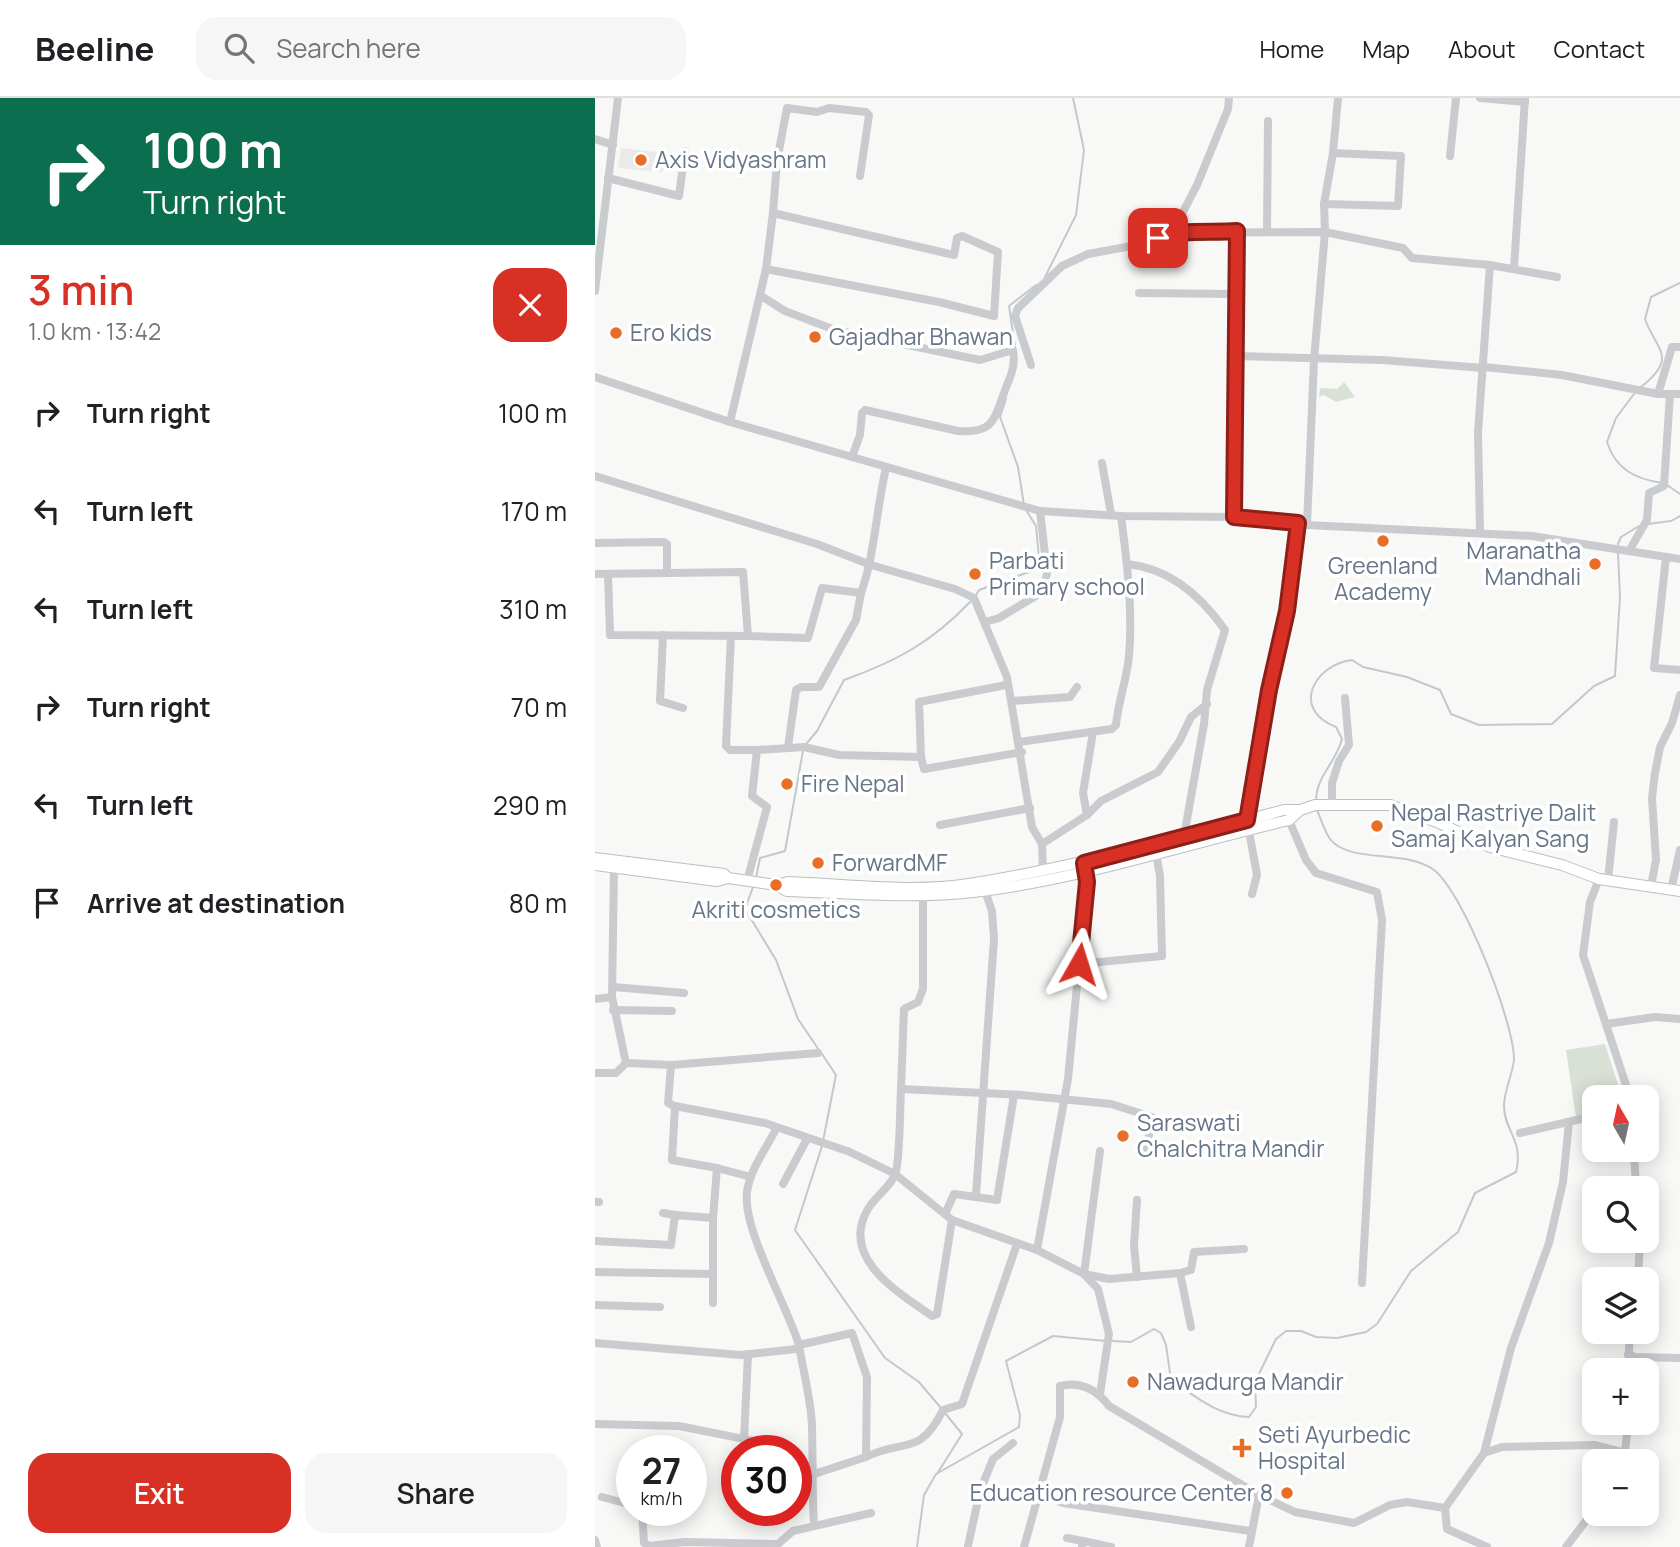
<!DOCTYPE html>
<html lang="en">
<head>
<meta charset="utf-8">
<style>
  body { margin:0; font-family:Manrope,sans-serif; background:#f6f6f6; color:#202124; height:100vh; display:flex; flex-direction:column; font-size:26px; white-space:nowrap }
  * { box-sizing:border-box; margin:0 }
  p { font-size:23px; color:#757577 }
  .icon { flex:none; width:38px; height:38px; fill:none; stroke:currentColor; stroke-width:2; stroke-linecap:round; stroke-linejoin:round }
  .map { position:relative; flex:1; overflow:hidden }
  .panel { display:flex; flex-direction:column; background:#fff; width:595px }
  .panel>* { flex:none }
  .top-card { background:#0b6e4f; color:#fff; overflow:hidden }
  .needle { width:46px; rotate:351deg }
  .tools { position:absolute; left:987px; top:987px; display:grid; gap:14px }
  .tools a { display:grid; place-items:center; width:77px; height:77px; border-radius:14px; background:#fff; box-shadow:0 4px 18px #0003; font-size:35px }
  .speed { position:absolute; left:21px; top:1337px; display:flex; gap:14px; font-size:35px; font-weight:700; text-align:center }
  .speed>* { display:grid; place-content:center; width:91px; height:91px; border-radius:50%; background:#fff; box-shadow:0 4px 18px #0003; line-height:1 }
  .speed small { font-size:18px; font-weight:400 }
  .speed .limit { border:10px solid #d22; background:#fff; color:#111 }
  .pin { position:absolute; display:grid; place-items:center; width:60px; height:60px; color:#fff; margin:-30px; border-radius:14px; box-shadow:0 4px 10px #0006 }
  .me { position:absolute; width:77px; margin:-38px; rotate:6deg; stroke-linejoin:round; filter:drop-shadow(0 0 5px #0008) }
  .turn { display:flex; align-items:center; gap:24px; height:147px; padding:0 28px; font-size:32px }
  .turn .icon { width:91px; height:91px; stroke-width:2.5 }
  .turn b { display:block; font-size:49px; line-height:60px }
  .round { display:grid; place-items:center; flex:none; width:74px; height:74px; border-radius:21px; background:#f6f6f6 }
  .headline { display:flex; align-items:center; justify-content:space-between; height:119px; padding:0 28px }
  h1 { font-size:42px; font-weight:600; line-height:52px; color:#d93025 }
  .button { display:flex; gap:14px; margin-top:auto; padding:14px 28px }
  .button a { flex:1; height:80px; border-radius:21px; background:#d93025; color:#fff; font-size:28px; font-weight:600; line-height:80px; text-align:center }
  .button a+a { background:#f6f6f6; color:#202124 }
  ul { padding:0; list-style:none }
  li { display:flex; align-items:center; gap:21px; height:98px; padding:0 28px }
  li div { flex:1 }
  li b { display:block; font-size:26px }
  li em { font-style:normal }
  header { display:flex; align-items:center; gap:42px; box-sizing:border-box; height:98px; padding:0 35px; background:#fff; border-bottom:2px solid #e0e0e0 }
  header strong { font-size:33px }
  nav { display:flex; gap:38px; margin-inline-start:auto; font-size:24px }
  .search { width:490px; height:63px; background:#f6f6f6; display:flex; align-items:center; gap:18px; box-sizing:border-box; padding:0 24px; border-radius:21px; color:#757577; font-size:26px }
  main { display:flex; flex:1; min-height:0 }
  .map>svg:first-child { display:block }
</style>
</head>
<body>
<header>
<strong>Beeline</strong>
<div class="search"><svg class="icon" aria-label="search" viewBox="0 0 24 24"><circle cx="10" cy="10" r="6"/><path d="M15 15l6 6"/></svg>Search here</div>
<nav><a>Home</a><a>Map</a><a>About</a><a>Contact</a></nav>
</header>
<main>
<section class="panel">
<div class="top-card">
<div class="turn"><svg class="icon" aria-label="right" viewBox="0 0 24 24"><path d="M7 20v-9h11M14 6l5 5-5 5"/></svg><div><b>100 m</b>Turn right</div></div>
</div>
<div class="headline"><div><h1>3 min</h1><p>1.0 km · 13:42</p></div><a class="round" style="background:#d93025;color:#fff"><svg class="icon" aria-label="close" viewBox="0 0 24 24"><path d="M6 6l12 12M18 6L6 18"/></svg></a></div>
<ul>
<li><svg class="icon" aria-label="right" viewBox="0 0 24 24"><path d="M7 20v-9h11M14 6l5 5-5 5"/></svg><div><b>Turn right</b></div><em>100 m</em></li>
<li><svg class="icon" aria-label="left" viewBox="0 0 24 24"><path d="M17 20v-9H6M10 6l-5 5 5 5"/></svg><div><b>Turn left</b></div><em>170 m</em></li>
<li><svg class="icon" aria-label="left" viewBox="0 0 24 24"><path d="M17 20v-9H6M10 6l-5 5 5 5"/></svg><div><b>Turn left</b></div><em>310 m</em></li>
<li><svg class="icon" aria-label="right" viewBox="0 0 24 24"><path d="M7 20v-9h11M14 6l5 5-5 5"/></svg><div><b>Turn right</b></div><em>70 m</em></li>
<li><svg class="icon" aria-label="left" viewBox="0 0 24 24"><path d="M17 20v-9H6M10 6l-5 5 5 5"/></svg><div><b>Turn left</b></div><em>290 m</em></li>
<li><svg class="icon" aria-label="arrive" viewBox="0 0 24 24"><path d="M6 21V4h12l-3 4 3 4H6"/></svg><div><b>Arrive at destination</b></div><em>80 m</em></li>
</ul>
<div class="button"><a>Exit</a><a>Share</a></div>
</section>
<div class="map">
<svg width="1085" height="1449" viewBox="0 0 1085 1449">
  <rect width="100%" height="100%" fill="#f8f9f6"/>
  <polygon fill="#e9eae9" points="26,50 69,55 68,74 23,70"/>
  <g fill="#d9e1d7">
    <polygon points="749,284 760,299 741,304 729,297 724,299 725,290 742,291"/>
    <polygon points="1010,946 1027,999 999,999 999,1014 981,1020 971,952"/>
  </g>
  <g fill="none" stroke-linecap="round" stroke-linejoin="round">
    <g stroke="#c1c9cf" stroke-width="2">
      <polyline points="450,179 481,117 489,52 478,0"/>
      <polyline points="420,248 414,208 441,187"/>
      <path d="M1046,289C1084,259 1061,252 1050,221L1056,199L1085,185"/>
      <path d="M1039,296L1021,320L1012,344C1021,372 1041,381 1067,385"/>
      <polyline points="411,301 405,319 423,369 429,407"/>
      <polyline points="1072,387 1085,396"/>
      <polyline points="1053,426 1076,423 1085,418"/>
      <polyline points="1023,446 1026,439 1044,428"/>
      <polyline points="380,499 384,492 445,470 441,428 431,412"/>
      <path d="M212,645L222,633L249,582C302,563 337,544 376,503"/>
      <path d="M721,703C721,678 741,665 747,641L741,629C696,612 718,567 757,562L768,569L812,579L845,592L856,616L884,627L957,626L999,588L1020,578L1025,499L1023,455"/>
      <polyline points="161,780 165,760 190,753 208,653"/>
      <polyline points="158,789 150,811 181,862 203,921 224,952"/>
      <polyline points="227,956 241,977 228,1043"/>
      <polyline points="227,1048 200,1132 290,1260 324,1284 346,1310"/>
      <path d="M517,1243L536,1244L559,1231L566,1235L571,1247L576,1282C601,1299 623,1318 654,1319L661,1309L660,1284L681,1241L691,1233H706L721,1239L742,1240L771,1234L782,1226L816,1173L863,1134L880,1095L921,1074C929,1042 909,1033 909,1008C909,992 918,976 919,961C919,924 868,794 839,772C812,751 754,766 735,741C729,732 726,721 722,712"/>
      <polyline points="342,1376 367,1336 350,1315"/>
      <polyline points="322,1449 329,1397 341,1376 424,1329 425,1317 411,1263 458,1238 511,1243"/>
    </g>
    <defs>
      <g id="major">
        <path d="M0,760L129,776L133,780L181,787L193,784C252,786 315,795 374,786C481,769 585,740 689,712H705"/>
        <polyline points="0,767 122,783 133,780"/>
        <path d="M181,787L192,793C253,795 316,801 378,794C485,782 589,746 694,722L705,712L720,707H795L842,724L895,749L967,767L1004,781L1085,793"/>
      </g>
    </defs>
    <use href="#major" stroke="#bbbec2" stroke-width="12"/>
    <g stroke="#c9cbcf" stroke-width="8">
      <polyline points="885,0 930,4"/>
      <polyline points="0,41 18,47"/>
      <polyline points="855,58 861,0"/>
      <polyline points="13,80 84,98 90,53"/>
      <polyline points="729,106 803,108 806,58 738,55"/>
      <polyline points="178,115 182,63 192,10 222,14 234,10 271,14 274,17 265,78"/>
      <polyline points="672,133 673,23"/>
      <polyline points="577,135 602,87 633,11 634,0"/>
      <polyline points="919,170 930,0"/>
      <polyline points="0,193 23,0"/>
      <polyline points="544,195 641,196"/>
      <path d="M166,198L190,213L240,232L385,262L418,252C421,270 415,278 409,295C399,322 398,336 363,333L270,312L267,315L265,337L257,359"/>
      <polyline points="642,258 787,262 888,270"/>
      <polyline points="436,267 420,218 423,210 467,168 493,156 553,145 577,135 730,134 808,150 817,160 895,167 962,179"/>
      <polyline points="889,269 967,277 1063,296 1085,296"/>
      <polyline points="0,279 135,324 445,413 526,418 640,419 712,427 937,438 1085,461"/>
      <polyline points="1063,296 1077,249 1085,249"/>
      <polyline points="135,324 171,171 178,115 359,157 362,140 367,138 403,154 399,218 344,204 171,171"/>
      <polyline points="507,365 516,416"/>
      <polyline points="0,378 222,446 276,467 360,491 379,500 412,579 437,729 447,746 448,773"/>
      <polyline points="640,419 641,133"/>
      <polyline points="712,427 719,262 730,134 729,106 738,55 743,0"/>
      <polyline points="885,434 883,334 895,167"/>
      <polyline points="0,445 69,444 72,446 72,475"/>
      <polyline points="1034,453 1052,422 1054,395 1069,388 1075,296"/>
      <polyline points="1071,459 1059,570 1085,572"/>
      <path d="M532,466C575,470 606,498 630,532L612,592L609,626L589,738"/>
      <path d="M0,476L148,474L153,538L213,540L227,490L266,495C280,456 281,412 291,370"/>
      <polyline points="13,476 15,537 153,538"/>
      <polyline points="390,524 404,520 449,493 452,474 445,413"/>
      <polyline points="68,537 65,603 88,610"/>
      <polyline points="136,538 131,648 135,652 162,652"/>
      <polyline points="417,603 475,599 482,589"/>
      <path d="M424,644L517,631L521,627C523,604 532,581 534,558C538,512 532,464 526,418"/>
      <polyline points="193,649 201,592 206,589 224,589 261,522 266,495"/>
      <polyline points="326,659 324,604 411,587"/>
      <polyline points="737,706 737,685 744,663 754,647 750,600"/>
      <polyline points="492,717 488,695 498,634"/>
      <polyline points="694,722 711,762 721,775 782,794 787,822 767,1185"/>
      <polyline points="345,727 435,710"/>
      <polyline points="447,746 492,717 506,703 563,674 584,644 596,619 612,606"/>
      <polyline points="19,770 17,899 31,965 76,967 73,1005 80,1008 170,1025 255,1054 300,1076 357,1122 442,1152 489,1176 503,1191 514,1236 505,1296"/>
      <polyline points="1004,781 995,804 988,857 1035,999"/>
      <polyline points="1013,782 1019,724"/>
      <polyline points="152,783 172,709 157,698 162,652 209,649 244,657 326,659 329,671 427,654"/>
      <polyline points="1056,788 1061,762 1057,700 1060,675 1065,649 1077,625 1085,597"/>
      <polyline points="328,791 328,891 323,904 309,911 306,991 426,997 516,1006 557,1019 551,1055"/>
      <polyline points="1076,792 1085,752"/>
      <polyline points="657,796 662,777 652,722 674,592 693,513 703,425"/>
      <polyline points="484,866 567,858 565,778 561,755"/>
      <polyline points="18,889 89,895"/>
      <polyline points="0,901 17,899"/>
      <polyline points="18,912 77,913"/>
      <polyline points="1011,926 1060,919 1085,921"/>
      <polyline points="76,967 223,955"/>
      <polyline points="0,975 21,975 31,965"/>
      <path d="M306,991C305,1007 305,1066 300,1077C294,1090 280,1099 273,1111C244,1160 304,1195 337,1218L342,1216L357,1122"/>
      <polyline points="80,1008 77,1062 122,1070 118,1120 118,1205"/>
      <polyline points="925,1035 999,1018"/>
      <polyline points="1039,1052 1041,1090"/>
      <polyline points="505,1053 489,1176 514,1181 585,1175 596,1172 599,1154 649,1151"/>
      <polyline points="122,1070 156,1079"/>
      <polyline points="188,1086 212,1041"/>
      <polyline points="381,1097 399,841 397,813 390,793"/>
      <polyline points="0,1104 4,1104"/>
      <polyline points="68,1115 80,1117"/>
      <polyline points="350,1116 359,1096 402,1102 419,997"/>
      <polyline points="0,1143 76,1147 80,1117 118,1120"/>
      <polyline points="442,1152 473,981 492,784 490,771"/>
      <polyline points="0,1174 118,1176"/>
      <polyline points="585,1175 596,1229"/>
      <polyline points="542,1179 539,1148 542,1102"/>
      <polyline points="1043,1181 1045,1143"/>
      <polyline points="0,1207 65,1209"/>
      <path d="M0,1245L146,1257L201,1251L204,1247C192,1207 147,1131 152,1094C155,1071 171,1051 181,1031"/>
      <polyline points="1033,1256 1040,1259 1085,1260"/>
      <polyline points="1033,1272 1035,1234"/>
      <polyline points="0,1326 84,1328 174,1346 179,1353"/>
      <polyline points="149,1342 153,1256"/>
      <polyline points="889,1355 916,1250 954,1145 968,1084 974,1024"/>
      <path d="M271,1359C308,1340 324,1360 348,1312L367,1306L422,1146"/>
      <polyline points="1029,1363 1033,1325"/>
      <path d="M201,1382L271,1359L272,1279L257,1235L204,1247C208,1273 216,1301 217,1328C218,1361 217,1394 219,1427"/>
      <polyline points="443,1396 468,1405 655,1433"/>
      <polyline points="664,1397 700,1414 759,1425 795,1407 812,1404 850,1410 889,1355 907,1349 999,1347 1031,1355"/>
      <polyline points="7,1399 37,1407"/>
      <polyline points="850,1410 852,1431 892,1449"/>
      <polyline points="47,1412 49,1445 54,1448 90,1444 183,1446 198,1433 276,1415"/>
      <polyline points="472,1440 488,1443"/>
      <polyline points="0,1442 2,1449"/>
      <polyline points="373,1448 385,1393 398,1361 418,1345"/>
      <path d="M429,1449L465,1319V1288C486,1283 502,1292 514,1308L664,1397L654,1449"/>
      <polyline points="487,1449 488,1443 516,1449"/>
      <polyline points="971,1449 999,1412"/>
    </g>
    <use href="#major" stroke="#fff" stroke-width="10"/>
  </g>
  <g fill="none" stroke-linecap="round" stroke-linejoin="round">
    <defs>
      <path id="route" d="M484,866L492,784L489,765L652,722L674,592L692,513L703,425L639,419L642,133C617,135 585,131 563,140"/>
    </defs>
    <use href="#route" stroke="#8d1f18" stroke-width="18"/>
    <use href="#route" stroke="#d93025" stroke-width="12"/>
  </g>
  <g fill="#e86d26" stroke="#fff" stroke-width="2.5">
    <circle cx="46" cy="62" r="7"/>
    <circle cx="21" cy="235" r="7"/>
    <circle cx="220" cy="239" r="7"/>
    <circle cx="788" cy="443" r="7"/>
    <circle cx="1000" cy="466" r="7"/>
    <circle cx="380" cy="476" r="7"/>
    <circle cx="192" cy="686" r="7"/>
    <circle cx="782" cy="728" r="7"/>
    <circle cx="223" cy="765" r="7"/>
    <circle cx="181" cy="787" r="7"/>
    <circle cx="528" cy="1038" r="7"/>
    <circle cx="538" cy="1284" r="7"/>
    <path d="M643.5 1339.5h7v7h7v7h-7v7h-7v-7h-7v-7h7z"/>
    <circle cx="692" cy="1395" r="7"/>
  </g>
  <g text-anchor="middle" stroke-width="7" stroke-linejoin="round" paint-order="stroke">
    <g font-size="23" fill="#677588" stroke="#fff" text-anchor="start">
      <text x="60" y="70">Axis Vidyashram</text>
      <text x="35" y="243">Ero kids</text>
      <text x="234" y="247">Gajadhar Bhawan</text>
      <text x="986" y="461" text-anchor="end">Maranatha<tspan x="986" dy="26">Mandhali</tspan></text>
      <text x="394" y="471">Parbati<tspan x="394" dy="26">Primary school</tspan></text>
      <text x="788" y="476" text-anchor="middle">Greenland<tspan x="788" dy="26">Academy</tspan></text>
      <text x="206" y="694">Fire Nepal</text>
      <text x="796" y="723">Nepal Rastriye Dalit<tspan x="796" dy="26">Samaj Kalyan Sang</tspan></text>
      <text x="237" y="773">ForwardMF</text>
      <text x="181" y="820" text-anchor="middle">Akriti cosmetics</text>
      <text x="542" y="1033">Saraswati<tspan x="542" dy="26">Chalchitra Mandir</tspan></text>
      <text x="552" y="1292">Nawadurga Mandir</text>
      <text x="663" y="1345">Seti Ayurbedic<tspan x="663" dy="26">Hospital</tspan></text>
      <text x="678" y="1403" text-anchor="end">Education resource Center 8</text>
    </g>
  </g>
</svg>
<div class="tools">
<a><svg class="needle" viewBox="-14 -14 28 28"><path d="M0-13l5 13h-10z" fill="#e53935"/><path d="M0 13l5-13h-10z" fill="#757577"/></svg></a>
<a><svg class="icon" aria-label="search" viewBox="0 0 24 24"><circle cx="10" cy="10" r="6"/><path d="M15 15l6 6"/></svg></a>
<a><svg class="icon" aria-label="layers" viewBox="0 0 24 24"><path d="M12 4l9 5-9 5-9-5zM3 14l9 5 9-5"/></svg></a>
<a>+</a>
<a>−</a>
</div>
<div class="speed"><div>27<small>km/h</small></div><div class="limit">30</div></div>
<div class="pin" style="left:563px;top:140px;background:#d93025"><svg class="icon" aria-label="arrive" viewBox="0 0 24 24"><path d="M6 21V4h12l-3 4 3 4H6"/></svg></div>
<svg class="me" style="left:484px;top:866px" viewBox="-20 -20 40 40"><path d="M0-17L14 15 0 8-14 15z" fill="#d93025" stroke="#fff" stroke-width="4"/></svg>
</div>
</main>
</body>
</html>
